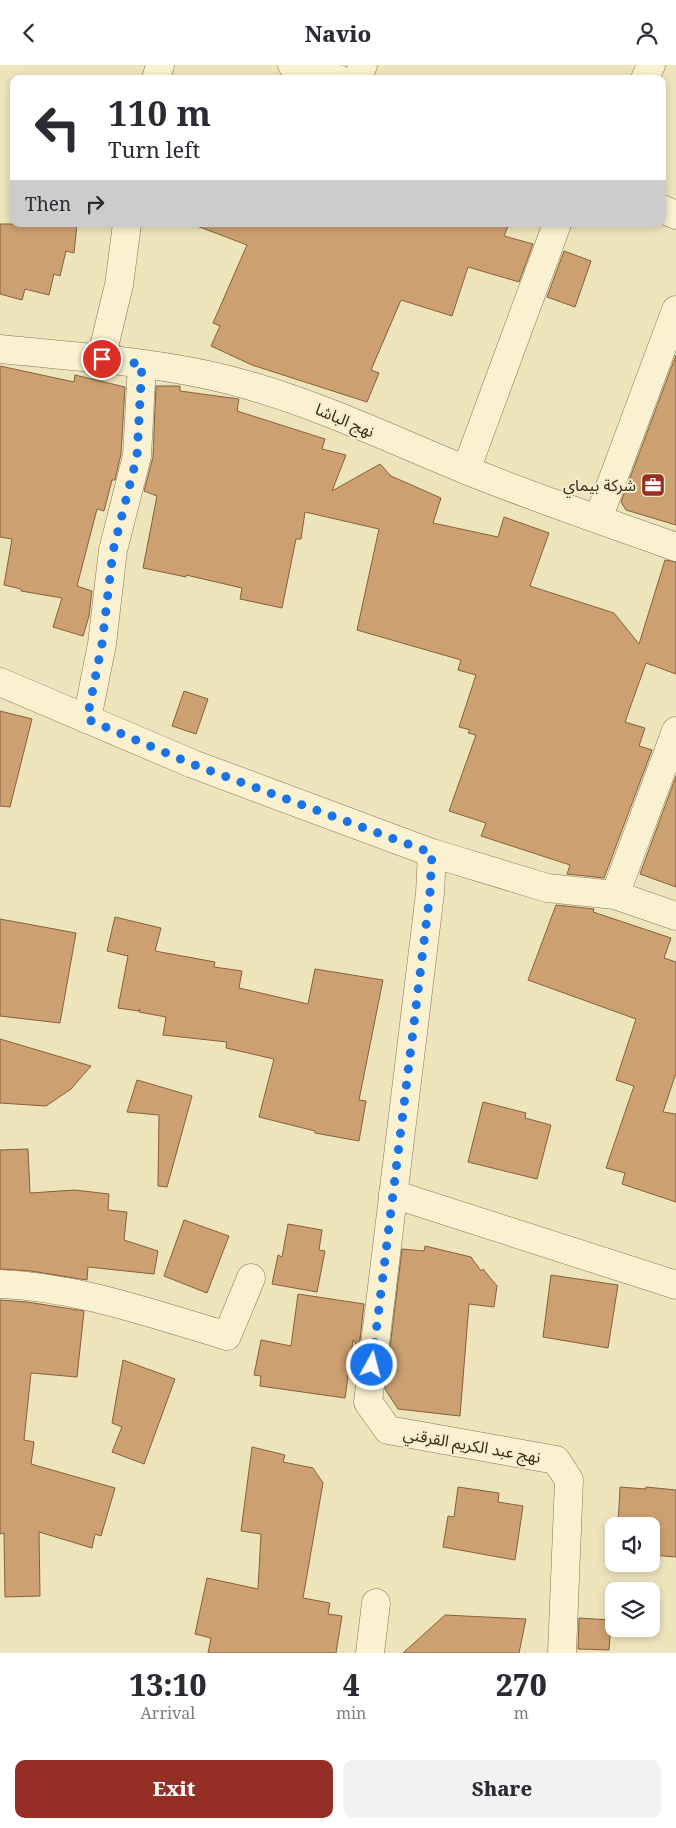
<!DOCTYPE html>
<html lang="en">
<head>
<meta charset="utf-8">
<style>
  body { margin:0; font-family:"Noto Serif","Noto Sans Arabic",serif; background:#f2f2f3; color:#2b2b33; height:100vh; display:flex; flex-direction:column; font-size:19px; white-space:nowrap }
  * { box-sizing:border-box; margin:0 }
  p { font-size:16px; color:#7c7c81 }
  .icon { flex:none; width:28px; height:28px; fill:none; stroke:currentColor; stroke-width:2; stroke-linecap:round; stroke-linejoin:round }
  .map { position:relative; height:1588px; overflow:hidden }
  .drawer { display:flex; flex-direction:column; background:#fff; flex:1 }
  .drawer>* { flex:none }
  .hud { position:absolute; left:10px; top:10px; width:656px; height:152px; border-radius:10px; box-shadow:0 2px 8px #0003; background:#fff; color:#2b2b33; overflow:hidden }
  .controls { position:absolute; left:605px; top:1452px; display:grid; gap:10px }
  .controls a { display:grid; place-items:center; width:55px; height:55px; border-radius:10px; background:#fff; box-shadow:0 2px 8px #0003; font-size:25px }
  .pin { position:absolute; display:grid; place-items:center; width:42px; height:42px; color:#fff; margin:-21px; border:2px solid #fff; border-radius:50%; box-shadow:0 1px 5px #0007 }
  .me { position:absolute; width:55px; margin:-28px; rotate:7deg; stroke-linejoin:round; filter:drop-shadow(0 0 4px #0008) }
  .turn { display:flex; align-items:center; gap:18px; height:105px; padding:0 15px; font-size:22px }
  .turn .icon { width:65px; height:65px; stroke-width:2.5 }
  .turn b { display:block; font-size:35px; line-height:42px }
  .then { display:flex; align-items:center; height:48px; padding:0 15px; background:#0003; gap:10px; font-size:19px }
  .eta { display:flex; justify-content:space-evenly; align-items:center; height:85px; text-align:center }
  .eta b { font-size:30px; font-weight:800; line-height:35px }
  .primary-button { display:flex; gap:10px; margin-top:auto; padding:10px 15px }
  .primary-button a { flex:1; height:58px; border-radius:10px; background:#952f25; color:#fff; font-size:20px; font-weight:800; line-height:58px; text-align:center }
  .primary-button a+a { background:#f2f2f3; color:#2b2b33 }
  header { display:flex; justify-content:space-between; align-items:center; height:65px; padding:0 15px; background:#fff; font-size:22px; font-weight:800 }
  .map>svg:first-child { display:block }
</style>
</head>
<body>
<header><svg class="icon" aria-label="back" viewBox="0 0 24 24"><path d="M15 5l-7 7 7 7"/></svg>Navio<svg class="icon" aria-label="person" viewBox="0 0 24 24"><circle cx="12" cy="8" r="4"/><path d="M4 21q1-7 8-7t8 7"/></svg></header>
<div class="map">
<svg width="676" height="1588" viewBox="0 0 676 1588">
  <rect width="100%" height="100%" fill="#eee4bc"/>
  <g fill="#cda071" stroke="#85603b">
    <polygon points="0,159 77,159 74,188 66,186 60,211 54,209 49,230 25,224 22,235 0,229"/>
    <polygon points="197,159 509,159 504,171 533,179 519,217 468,202 452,251 401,235 371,305 379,308 367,337 252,300 211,281 220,261 213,258 247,180 197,161"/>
    <polygon points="564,186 591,196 575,242 547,232"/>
    <polygon points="676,290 676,460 626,445 621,437"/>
    <polygon points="0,301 74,317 75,310 125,322 121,389 115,415 112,415 104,446 97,444 77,521 92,526 89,551 83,571 53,562 62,533 21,526 21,524 4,520 12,474 0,472"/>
    <polygon points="156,321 180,321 180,326 239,334 237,346 325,374 322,384 346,390 332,426 380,399 391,411 441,433 433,458 498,472 504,452 549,468 530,521 614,548 639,579 665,495 676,497 676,609 646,598 625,657 645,663 639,681 652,685 604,813 567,809 570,800 481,771 486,758 449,746 476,670 468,668 470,665 459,662 476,610 458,605 461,595 357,565 379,464 305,447 301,474 296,474 282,543 240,534 242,523 186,510 186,512 143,503 157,431 144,426 153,392"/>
    <polygon points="184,626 208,634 196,669 172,661"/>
    <polygon points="0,646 32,654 10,742 0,741"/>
    <polygon points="676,711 676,822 640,809"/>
    <polygon points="556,840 594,844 593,847 671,873 664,893 676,897 676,1008 663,1047 676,1049 676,1137 622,1119 625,1108 606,1103 634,1021 616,1015 636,954 528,915"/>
    <polygon points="115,852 161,863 155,886 215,897 214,902 242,906 239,923 308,939 315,904 383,915 359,1035 366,1036 359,1076 315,1068 315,1066 259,1052 274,994 226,983 227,977 163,970 166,952 139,947 140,944 138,946 118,943 128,891 107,886"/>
    <polygon points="0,854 76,868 60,958 0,951"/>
    <polygon points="0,974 91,1001 71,1024 46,1041 0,1038"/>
    <polygon points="137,1015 192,1031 167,1122 158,1121 159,1050 127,1047"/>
    <polygon points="483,1037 526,1048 525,1053 551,1060 537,1114 468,1097"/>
    <polygon points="28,1084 30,1128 75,1125 109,1129 108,1145 127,1147 124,1175 158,1186 154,1209 88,1202 87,1215 31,1206 0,1204 0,1085"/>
    <polygon points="184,1155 229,1171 207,1228 164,1211"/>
    <polygon points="288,1159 322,1165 319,1185 325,1186 317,1227 272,1219 278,1190 282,1192"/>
    <polygon points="425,1181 471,1192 481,1206 483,1204 497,1221 494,1242 469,1239 460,1351 398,1344 385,1324 402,1184 424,1186"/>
    <polygon points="551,1210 618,1220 608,1283 543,1272"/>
    <polygon points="298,1229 364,1239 359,1283 353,1275 345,1333 260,1321 261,1311 254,1310 261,1275 291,1281"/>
    <polygon points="0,1235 27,1237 84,1246 77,1312 31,1308 24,1375 34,1377 31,1399 115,1423 101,1471 95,1469 92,1483 39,1467 40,1531 5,1532 4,1468 0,1469"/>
    <polygon points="123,1295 175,1314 144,1399 112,1387 122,1362 112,1358"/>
    <polygon points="252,1382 285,1390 283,1397 313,1403 323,1418 303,1533 330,1538 328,1549 342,1551 336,1588 208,1588 211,1573 195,1569 207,1513 258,1524 261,1469 241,1466"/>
    <polygon points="458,1422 499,1428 498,1437 523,1441 515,1495 443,1482 448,1451 454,1452"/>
    <polygon points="620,1422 646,1424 646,1422 676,1425 676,1492 651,1490 651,1461 618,1461"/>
    <polygon points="445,1550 526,1554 519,1588 403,1588"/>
    <polygon points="579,1553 611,1555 609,1585 578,1584"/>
  </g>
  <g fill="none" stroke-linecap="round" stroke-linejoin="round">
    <defs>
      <g id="minor">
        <polyline points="292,0 338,14"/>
        <polyline points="156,14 160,0"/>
        <polyline points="357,14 363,0"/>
        <polyline points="645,14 651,0"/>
        <polyline points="662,144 676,150"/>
        <path d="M0,284C76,292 154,296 229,315C311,336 388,373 466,405C535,433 606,457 676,482"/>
        <polyline points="101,294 119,220 127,159"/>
        <polyline points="466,405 557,159"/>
        <polyline points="598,454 676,245"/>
        <polyline points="0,617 193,699 432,788 547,823 615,830 676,851"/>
        <polyline points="87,654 102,579 113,485 137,391 142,299"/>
        <polyline points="432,788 430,828 368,1337 388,1365 556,1395 569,1415 562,1588"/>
        <polyline points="615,830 676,666"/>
        <polyline points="393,1129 676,1220"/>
        <path d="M0,1219C78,1222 152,1249 227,1271L251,1213"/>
        <polyline points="370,1588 376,1538"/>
      </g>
    </defs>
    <use href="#minor" stroke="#857456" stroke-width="29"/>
    <use href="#minor" stroke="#f9f1cf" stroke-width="28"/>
  </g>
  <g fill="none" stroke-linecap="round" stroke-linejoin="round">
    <polyline stroke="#1a73e8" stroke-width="9" stroke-dasharray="0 16.2" points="102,294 142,299 137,391 113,486 102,579 87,654 192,699 432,788 430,828 372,1300"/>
  </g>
  <defs>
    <symbol id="office-square" viewBox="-11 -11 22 22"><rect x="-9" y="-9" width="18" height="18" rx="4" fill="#952f25" stroke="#f5edcc"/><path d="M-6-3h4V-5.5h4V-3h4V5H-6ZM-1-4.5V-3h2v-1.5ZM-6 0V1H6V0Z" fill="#fff"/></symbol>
  </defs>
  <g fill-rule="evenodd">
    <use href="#office-square" x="639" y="406" width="28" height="28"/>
  </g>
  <g text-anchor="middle" stroke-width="4" stroke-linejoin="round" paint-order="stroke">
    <g font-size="16" fill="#342a1b" stroke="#f5edcc">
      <text transform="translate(345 355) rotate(23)" y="6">نهج الباشا</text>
      <text transform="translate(472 1380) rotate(10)" y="6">نهج عبد الكريم القرقني</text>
    </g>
    <g font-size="16" fill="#342a1b" stroke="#f5edcc" text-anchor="end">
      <text x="636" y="426">شركة بيماي</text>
    </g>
  </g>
</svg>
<div class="controls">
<a><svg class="icon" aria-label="sound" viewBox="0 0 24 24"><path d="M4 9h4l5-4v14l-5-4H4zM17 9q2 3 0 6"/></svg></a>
<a><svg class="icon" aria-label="layers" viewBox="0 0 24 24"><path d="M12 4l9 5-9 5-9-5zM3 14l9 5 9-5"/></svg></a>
</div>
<div class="pin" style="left:102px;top:294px;background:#d93025"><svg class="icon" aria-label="arrive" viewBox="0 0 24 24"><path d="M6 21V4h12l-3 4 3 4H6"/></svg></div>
<svg class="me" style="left:372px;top:1300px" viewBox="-20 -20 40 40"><circle r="17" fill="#1a73e8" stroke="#fff" stroke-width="3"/><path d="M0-11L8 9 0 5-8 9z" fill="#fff"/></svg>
<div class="hud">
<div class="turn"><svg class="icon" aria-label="left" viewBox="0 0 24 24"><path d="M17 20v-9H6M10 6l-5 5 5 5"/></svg><div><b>110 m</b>Turn left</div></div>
<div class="then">Then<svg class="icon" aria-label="right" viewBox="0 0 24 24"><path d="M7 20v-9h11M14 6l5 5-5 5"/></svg></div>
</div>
</div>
<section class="drawer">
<div class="eta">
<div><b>13:10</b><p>Arrival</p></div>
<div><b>4</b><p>min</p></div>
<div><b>270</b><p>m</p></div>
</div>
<div class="primary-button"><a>Exit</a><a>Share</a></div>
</section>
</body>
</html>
